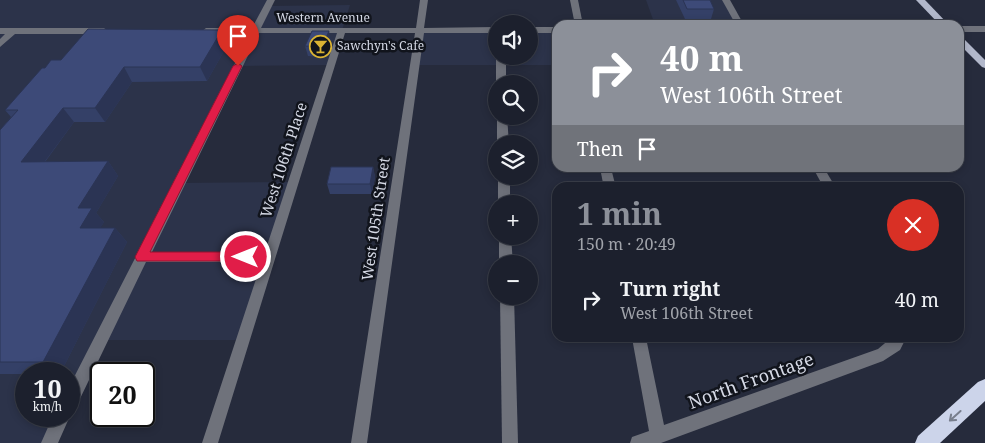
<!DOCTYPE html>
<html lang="en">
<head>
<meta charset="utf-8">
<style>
  body { margin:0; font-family:"Noto Serif",serif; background:#252835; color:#f1f3f6; height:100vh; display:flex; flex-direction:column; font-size:19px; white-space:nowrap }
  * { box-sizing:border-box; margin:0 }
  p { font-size:16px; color:#a0a3aa }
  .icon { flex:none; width:28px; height:28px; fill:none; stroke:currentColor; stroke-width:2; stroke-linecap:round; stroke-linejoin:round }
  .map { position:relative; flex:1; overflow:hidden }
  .sheet { position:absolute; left:552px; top:182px; width:412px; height:160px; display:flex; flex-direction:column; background:#1c202d; border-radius:15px; box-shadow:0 2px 8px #0003,0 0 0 1px #3a3e49 }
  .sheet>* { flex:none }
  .hud { position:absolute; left:552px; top:20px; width:412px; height:152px; border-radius:15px; box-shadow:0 2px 8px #0003,0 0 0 1px #3a3e49; background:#8c9099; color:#fff; overflow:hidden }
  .buttons { position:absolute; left:488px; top:15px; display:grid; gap:10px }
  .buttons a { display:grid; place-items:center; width:50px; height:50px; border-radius:50%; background:#1c202d; box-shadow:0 2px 8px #0003,0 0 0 1px #3a3e49; font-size:25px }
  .speed { position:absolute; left:15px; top:362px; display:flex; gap:10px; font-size:25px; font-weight:700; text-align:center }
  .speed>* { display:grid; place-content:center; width:65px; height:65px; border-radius:50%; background:#1c202d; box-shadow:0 2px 8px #0003,0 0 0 1px #3a3e49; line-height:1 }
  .speed small { font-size:12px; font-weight:400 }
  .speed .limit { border:2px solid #111; border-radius:8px; background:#fff; color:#111 }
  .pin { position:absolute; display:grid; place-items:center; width:42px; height:42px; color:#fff; margin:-51px -21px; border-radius:50% 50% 50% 0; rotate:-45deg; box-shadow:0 0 5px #0007 }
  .pin .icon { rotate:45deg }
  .me { position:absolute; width:55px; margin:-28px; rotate:270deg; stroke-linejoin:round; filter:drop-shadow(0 0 4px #0008) }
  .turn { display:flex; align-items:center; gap:18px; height:105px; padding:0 25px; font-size:22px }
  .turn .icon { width:65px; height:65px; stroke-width:2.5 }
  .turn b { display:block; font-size:35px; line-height:42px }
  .then { display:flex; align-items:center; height:48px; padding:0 25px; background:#0003; gap:10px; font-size:19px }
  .round { display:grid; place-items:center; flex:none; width:52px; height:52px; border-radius:26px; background:#252835 }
  .headline { display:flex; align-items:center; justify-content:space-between; height:85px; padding:0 25px }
  h1 { font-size:30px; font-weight:700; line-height:38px; color:#8c9099 }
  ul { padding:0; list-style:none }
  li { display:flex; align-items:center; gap:15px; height:65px; padding:0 25px }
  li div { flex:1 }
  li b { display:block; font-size:19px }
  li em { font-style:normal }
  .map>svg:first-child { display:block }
</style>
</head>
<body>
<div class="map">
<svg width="985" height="443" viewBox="0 0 985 443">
  <rect width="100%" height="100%" fill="#262b3c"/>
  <g fill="#2c334a">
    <polygon points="0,0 271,0 268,6 350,5 331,65 238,66 179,183 294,182 243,340 100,340 69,403 69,374 26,374 26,416 62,416 49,443 0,443"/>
    <polygon points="646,0 726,0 740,25 655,25"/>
    <polygon points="420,30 496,30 496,56 529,56 529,30 557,30 557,65 415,65"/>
  </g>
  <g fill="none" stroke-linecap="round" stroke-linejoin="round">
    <g fill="#6f727b" fill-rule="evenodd">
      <polygon points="267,0 275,0 261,28 416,28 420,0 428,0 424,28 496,27 496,33 424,33 367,443 351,443 415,33 345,33 218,443 202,443 337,33 259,33 152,252 246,252 251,253 253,257 251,261 246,262 146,262 75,409 69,411 69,387 250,34 206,34 202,31 206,28 252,28"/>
      <polygon points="570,0 578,0 583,25 575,25"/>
      <polygon points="722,0 730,0 744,25 736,25"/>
      <rect x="960" y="26" width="25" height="6"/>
      <rect x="529" y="27" width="29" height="6"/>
      <polygon points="0,28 104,28 108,31 104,34 15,34 0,47 0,39 5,34 0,34"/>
      <rect x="496" y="56" width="10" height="28"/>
      <polygon points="497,116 507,116 509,144 497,144"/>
      <polygon points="600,168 611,168 616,188 604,188"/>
      <polygon points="813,168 824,168 836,188 824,188"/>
      <rect x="498" y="176" width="12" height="28"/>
      <polygon points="499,236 511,236 513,264 499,264"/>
      <polygon points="500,296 514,296 518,443 502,443"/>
      <polygon points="632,338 646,338 664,425 878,349 891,338 906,338 900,350 883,361 661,443 630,443 632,437 649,431"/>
      <polygon points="69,413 70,416 58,443 41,443 53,416 69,416"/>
    </g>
    <g fill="#b2b8cb" fill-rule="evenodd">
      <polygon points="916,0 925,0 949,25 940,25"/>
      <polygon points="960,37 963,38 985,60 985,68 982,67 960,45"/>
    </g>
    <polygon fill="#ccd4ea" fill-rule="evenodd" points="985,379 985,401 940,443 915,443 918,436 978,382"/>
  </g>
  <g fill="#344067">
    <polygon points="676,0 710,0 714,9 711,19 685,19"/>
    <polygon points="222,30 228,44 207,81 132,82 105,122 74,122 45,162 108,161 118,176 96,213 104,222 100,228 115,228 127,242 60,374 0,374 0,130 11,117 5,110 45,68 61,60"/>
    <polygon points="331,41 325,57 308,56 305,46"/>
    <polygon points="373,167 375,177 372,194 330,194 327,184"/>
  </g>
  <g fill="#2b3454">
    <polygon points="222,30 228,44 207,81 200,67"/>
    <polygon points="329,31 331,41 325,57 322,47"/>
    <polygon points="124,67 132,82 105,122 95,108"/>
    <polygon points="63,108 74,122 34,176 21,162"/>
    <polygon points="108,161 118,176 96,213 104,222 92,242 80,228 78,208"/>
    <polygon points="373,167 375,177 372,194 370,184"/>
    <polygon points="115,228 127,242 60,374 43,362"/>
  </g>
  <g fill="#3d4a78" stroke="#2b3454">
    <polygon points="683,0 710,0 714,9 687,9"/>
    <polygon points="88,29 222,30 200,67 124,67 95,108 63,108 21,162 108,161 78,208 92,208 80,228 115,228 43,362 0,362 0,130 18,110 5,110 42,68 45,68 51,60 61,60"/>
    <polygon points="312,31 329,31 322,47 305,46"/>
    <polygon points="331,167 373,167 370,184 327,184"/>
  </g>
  <defs><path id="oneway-shaft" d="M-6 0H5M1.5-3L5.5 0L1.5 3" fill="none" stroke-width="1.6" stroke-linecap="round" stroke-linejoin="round" transform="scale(1.25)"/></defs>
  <use stroke="#787e8d" href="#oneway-shaft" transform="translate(955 416) rotate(138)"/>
  <polygon fill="#e11d48" stroke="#92132f" points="238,63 242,66 150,252 246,252 250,253 252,257 250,260 246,261 137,261 135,257 233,66"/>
  <defs>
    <symbol id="bar-ring" viewBox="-11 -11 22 22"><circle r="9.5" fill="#11141c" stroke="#dab333" stroke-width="1.5"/><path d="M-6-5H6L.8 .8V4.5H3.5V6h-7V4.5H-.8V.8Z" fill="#dab333"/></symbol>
  </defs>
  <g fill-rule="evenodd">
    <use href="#bar-ring" x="308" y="34" width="25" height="25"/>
  </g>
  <g text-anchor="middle" stroke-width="5" stroke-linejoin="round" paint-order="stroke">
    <g font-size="12" fill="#d5d9e5" stroke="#11141c">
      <text x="323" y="22">Western Avenue</text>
    </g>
    <g font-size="12" fill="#d5d9e5" stroke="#11141c" text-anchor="start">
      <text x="337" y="50">Sawchyn's Cafe</text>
    </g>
    <g font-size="15" fill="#d5d9e5" stroke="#11141c">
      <text transform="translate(284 160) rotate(-72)" y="5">West 106th Place</text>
      <text transform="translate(376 219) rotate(-82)" y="5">West 105th Street</text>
    </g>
    <g font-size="18" fill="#d5d9e5" stroke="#11141c">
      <text transform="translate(751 381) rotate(-20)" y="6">North Frontage</text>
    </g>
  </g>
</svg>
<div class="buttons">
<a><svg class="icon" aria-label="sound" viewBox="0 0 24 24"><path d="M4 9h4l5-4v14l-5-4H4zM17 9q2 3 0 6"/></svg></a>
<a><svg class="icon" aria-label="search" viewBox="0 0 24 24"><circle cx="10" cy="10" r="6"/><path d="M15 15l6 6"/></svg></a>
<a><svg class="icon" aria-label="layers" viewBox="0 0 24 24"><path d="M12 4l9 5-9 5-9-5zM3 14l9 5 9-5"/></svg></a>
<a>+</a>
<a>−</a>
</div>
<div class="speed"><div>10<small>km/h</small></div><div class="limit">20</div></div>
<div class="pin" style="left:238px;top:66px;background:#d93025"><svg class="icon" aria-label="arrive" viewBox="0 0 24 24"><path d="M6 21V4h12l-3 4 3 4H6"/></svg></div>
<svg class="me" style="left:246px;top:257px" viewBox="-20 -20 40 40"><circle r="17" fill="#e11d48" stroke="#fff" stroke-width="3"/><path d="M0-11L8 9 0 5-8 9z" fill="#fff"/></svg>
<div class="hud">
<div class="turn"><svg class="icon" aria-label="right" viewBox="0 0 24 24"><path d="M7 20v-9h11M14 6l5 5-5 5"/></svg><div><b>40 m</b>West 106th Street</div></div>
<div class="then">Then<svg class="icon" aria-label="arrive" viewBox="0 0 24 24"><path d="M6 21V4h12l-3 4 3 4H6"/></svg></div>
</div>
<section class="sheet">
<div class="headline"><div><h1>1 min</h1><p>150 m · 20:49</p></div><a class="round" style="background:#d93025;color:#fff"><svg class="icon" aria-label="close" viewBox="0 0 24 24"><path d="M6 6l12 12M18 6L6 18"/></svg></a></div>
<ul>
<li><svg class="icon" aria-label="right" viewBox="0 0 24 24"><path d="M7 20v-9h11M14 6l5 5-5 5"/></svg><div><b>Turn right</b><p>West 106th Street</p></div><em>40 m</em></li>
</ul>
</section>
</div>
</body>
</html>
